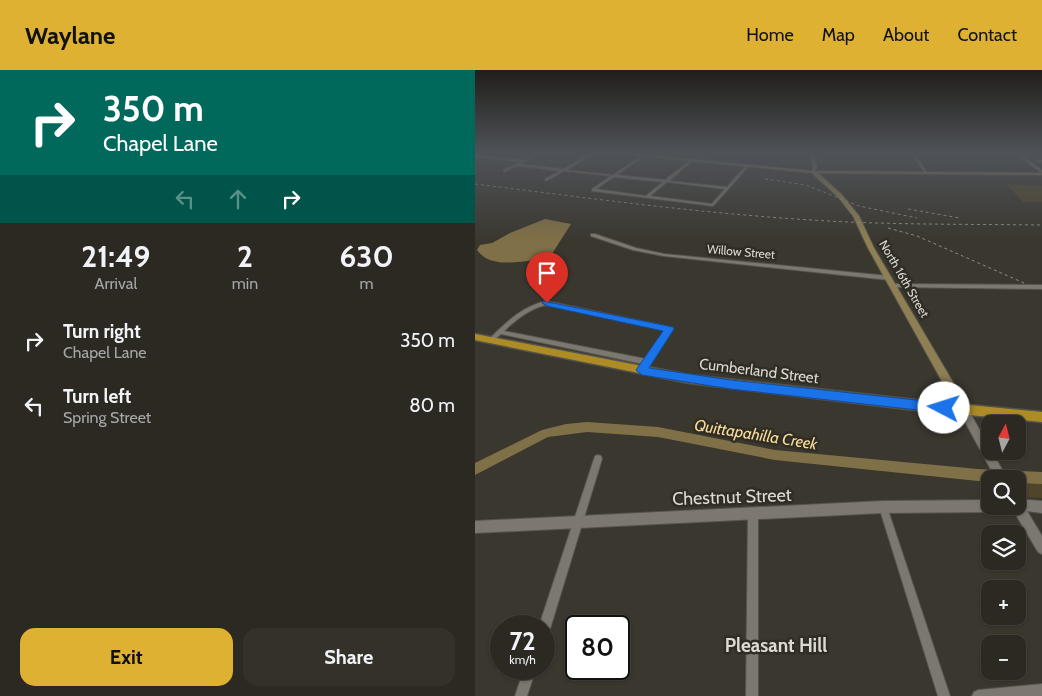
<!DOCTYPE html>
<html lang="en">
<head>
<meta charset="utf-8">
<style>
  body { margin:0; font-family:Cabin,sans-serif; background:#34312b; color:#f1f3f6; height:100vh; display:flex; flex-direction:column; font-size:19px; white-space:nowrap }
  * { box-sizing:border-box; margin:0 }
  p { font-size:16px; color:#a6a6a6 }
  .icon { flex:none; width:28px; height:28px; fill:none; stroke:currentColor; stroke-width:2; stroke-linecap:round; stroke-linejoin:round }
  .map { position:relative; flex:1; overflow:hidden }
  .sheet { display:flex; flex-direction:column; background:#2c2923; width:475px }
  .sheet>* { flex:none }
  .top-card { background:#00695c; color:#fff; overflow:hidden }
  .needle { width:32px; rotate:7deg }
  .fabs { position:absolute; left:506px; top:345px; display:grid; gap:10px }
  .fabs a { display:grid; place-items:center; width:45px; height:45px; border-radius:10px; background:#2c2923; box-shadow:0 1px 4px #0004,0 0 0 1px #484541; font-size:25px }
  .speed { position:absolute; left:15px; top:545px; display:flex; gap:10px; font-size:25px; font-weight:700; text-align:center }
  .speed>* { display:grid; place-content:center; width:65px; height:65px; border-radius:50%; background:#2c2923; box-shadow:0 1px 4px #0004,0 0 0 1px #484541; line-height:1 }
  .speed small { font-size:12px; font-weight:400 }
  .speed .limit { border:2px solid #111; border-radius:8px; background:#fff; color:#111 }
  .pin { position:absolute; display:grid; place-items:center; width:42px; height:42px; color:#fff; margin:-51px -21px; border-radius:50% 50% 50% 0; rotate:-45deg; box-shadow:0 0 5px #0007 }
  .pin .icon { rotate:45deg }
  .me { position:absolute; width:55px; margin:-28px; rotate:275deg; stroke-linejoin:round; filter:drop-shadow(0 0 4px #0008) }
  .turn { display:flex; align-items:center; gap:18px; height:105px; padding:0 20px; font-size:22px }
  .turn .icon { width:65px; height:65px; stroke-width:2.5 }
  .turn b { display:block; font-size:35px; line-height:42px }
  .lanes { display:flex; align-items:center; height:48px; padding:0 20px; background:#0003; justify-content:center; gap:25px; direction:ltr }
  .lanes .off { opacity:.35 }
  .eta { display:flex; justify-content:space-evenly; align-items:center; height:85px; text-align:center }
  .eta b { font-size:30px; font-weight:800; line-height:35px }
  .primary-button { display:flex; gap:10px; margin-top:auto; padding:10px 20px }
  .primary-button a { flex:1; height:58px; border-radius:15px; background:#deb133; color:#111; font-size:20px; font-weight:800; line-height:58px; text-align:center }
  .primary-button a+a { background:#34312b; color:#f1f3f6 }
  ul { padding:0; list-style:none }
  li { display:flex; align-items:center; gap:15px; height:65px; padding:0 20px }
  li div { flex:1 }
  li b { display:block; font-size:19px }
  li em { font-style:normal }
  header { display:flex; align-items:center; gap:30px; box-sizing:border-box; height:70px; padding:0 25px; background:#deb133; color:#111 }
  header strong { font-size:24px }
  nav { display:flex; gap:28px; margin-inline-start:auto; font-size:18px }
  main { display:flex; flex:1; min-height:0 }
  .map>svg:first-child { display:block }
</style>
</head>
<body>
<header>
<strong>Waylane</strong>
<nav><a>Home</a><a>Map</a><a>About</a><a>Contact</a></nav>
</header>
<main>
<section class="sheet">
<div class="top-card">
<div class="turn"><svg class="icon" aria-label="right" viewBox="0 0 24 24"><path d="M7 20v-9h11M14 6l5 5-5 5"/></svg><div><b>350 m</b>Chapel Lane</div></div>
<div class="lanes"><svg class="icon off" aria-label="left" viewBox="0 0 24 24"><path d="M17 20v-9H6M10 6l-5 5 5 5"/></svg><svg class="icon off" aria-label="ahead" viewBox="0 0 24 24"><path d="M12 20V5M6 11l6-6 6 6"/></svg><svg class="icon" aria-label="right" viewBox="0 0 24 24"><path d="M7 20v-9h11M14 6l5 5-5 5"/></svg></div>
</div>
<div class="eta">
<div><b>21:49</b><p>Arrival</p></div>
<div><b>2</b><p>min</p></div>
<div><b>630</b><p>m</p></div>
</div>
<ul>
<li><svg class="icon" aria-label="right" viewBox="0 0 24 24"><path d="M7 20v-9h11M14 6l5 5-5 5"/></svg><div><b>Turn right</b><p>Chapel Lane</p></div><em>350 m</em></li>
<li><svg class="icon" aria-label="left" viewBox="0 0 24 24"><path d="M17 20v-9H6M10 6l-5 5 5 5"/></svg><div><b>Turn left</b><p>Spring Street</p></div><em>80 m</em></li>
</ul>
<div class="primary-button"><a>Exit</a><a>Share</a></div>
</section>
<div class="map">
<svg width="567" height="626" viewBox="0 0 567 626">
  <rect width="100%" height="100%" fill="#3a372f"/>
  <g fill="#50442a">
    <polygon points="531,114 567,116 567,132 548,132"/>
    <polygon points="542,411 567,412 567,428 546,427 543,420"/>
  </g>
  <path fill="#807047" d="M70,149L96,154L75,187L69,190C49,189 17,201 2,180L5,175L17,173L35,163Z"/>
  <g fill="none" stroke-linecap="round" stroke-linejoin="round">
    <polygon fill="#807047" fill-rule="evenodd" points="112,352 183,357 300,380 503,399 567,402 567,414 542,413 542,409 515,409 515,411 503,411 300,390 183,367 112,362 73,367 0,405 0,393 67,360 91,354"/>
    <defs>
      <g id="minor">
        <path d="M63,83H67L45,94L88,99L116,83H120L92,100L138,105L167,85L168,87L142,105L190,110L215,90L216,92L194,111L252,117L271,95L274,96L238,136L118,121H117V119L136,106L89,101L71,111L70,109L85,101L42,96L29,102L28,100L46,92L0,87V85L49,90ZM139,107L188,112L171,126L121,119ZM192,112L250,119L237,134L175,126Z"/>
        <polygon points="436,83 439,83 453,104 451,104"/>
        <polygon points="546,86 548,86 567,100 567,103 546,88"/>
        <polygon points="563,90 567,90 567,92 562,92"/>
        <polygon points="116,164 120,164 161,178 189,184 414,206 417,208 414,210 189,186 158,180 116,166"/>
        <path d="M71,231L195,257L198,259L169,302H167L164,300L168,294L26,264L18,271H14L13,270L14,269C32,252 46,237 71,231ZM71,235L191,260L171,289L29,261C42,249 54,239 71,235Z"/>
        <polygon points="123,385 126,386 127,389 75,559 73,563 69,565 69,556 64,556 119,389 120,386"/>
        <polygon points="408,433 411,434 475,626 463,626 404,437 405,434"/>
        <polygon points="278,438 281,440 283,443 283,626 271,626 273,443 275,440"/>
        <polygon points="49,599 61,599 52,626 40,626"/>
        <polygon points="567,614 567,626 497,626 499,622 503,620"/>
      </g>
      <g id="tertiary">
        <polygon points="335,83 339,83 342,98 338,103 336,102 338,98"/>
        <polygon points="418,214 567,215 567,219 416,217 415,216"/>
        <polygon points="488,335 491,336 515,378 515,381 517,381 532,409 521,409 483,339 485,336"/>
        <polygon points="542,429 567,431 567,443 552,441 567,466 567,484 563,482 538,440 536,436 542,436"/>
        <polygon points="515,430 515,436 521,436 519,440 515,442 408,443 0,463 0,451 408,431"/>
      </g>
      <polygon id="secondary" points="134,83 153,83 338,101 567,103 567,105 343,103 367,125 384,146 399,178 492,336 493,339 492,342 488,343 484,342 393,178 378,146 363,127 337,103"/>
      <polygon id="trunk" points="0,264 214,305 432,329 567,342 567,352 432,339 214,313 0,270"/>
    </defs>
    <use href="#minor" stroke="#55534c" stroke-width="2"/>
    <use href="#tertiary" stroke="#55534c" stroke-width="2"/>
    <use href="#secondary" stroke="#55534c" stroke-width="2"/>
    <use href="#trunk" stroke="#55534c" stroke-width="3"/>
    <use href="#minor" fill="#7c786f" fill-rule="evenodd"/>
    <use href="#tertiary" fill="#7c786f" fill-rule="evenodd"/>
    <use href="#secondary" fill="#8e8053" fill-rule="evenodd"/>
    <use href="#trunk" fill="#ad8c26" fill-rule="evenodd"/>
    <g stroke="#8c8a83" stroke-width="1" stroke-dasharray="3 3" stroke-linecap="butt">
      <polyline points="290,109 331,115 384,136 442,148"/>
      <path d="M0,114C112,128 223,143 336,150C413,155 490,154 567,155"/>
      <polyline points="433,139 485,148"/>
      <polyline points="413,158 442,166 549,213"/>
    </g>
  </g>
  <linearGradient id="sky" x2="0" y2="1"><stop stop-color="#201e1a"/><stop offset="0.49" stop-color="#4f5358"/><stop offset="1" stop-color="#4f5358" stop-opacity="0"/></linearGradient>
  <rect width="567" height="171" fill="url(#sky)"/>
  <polygon fill="#1a73e8" stroke="#114b97" points="68,231 198,257 199,259 174,298 256,310 469,333 473,334 475,338 473,341 469,343 256,319 167,305 161,300 188,261 72,236 67,233"/>
  <g text-anchor="middle" stroke-width="5" stroke-linejoin="round" paint-order="stroke">
    <g font-size="12" fill="#dcdad5" stroke="#302d25">
      <text transform="translate(266 182) rotate(5)" y="4">Willow Street</text>
      <text transform="translate(429 209) rotate(60)" y="4">North 16th Street</text>
    </g>
    <g font-size="15" fill="#dcdad5" stroke="#302d25">
      <text transform="translate(284 301) rotate(7)" y="5">Cumberland Street</text>
    </g>
    <g font-size="16" font-style="italic" fill="#fadd99" stroke="#302d25">
      <text transform="translate(281 364) rotate(9)" y="6">Quittapahilla Creek</text>
    </g>
    <g font-size="18" fill="#dcdad5" stroke="#302d25">
      <text transform="translate(257 427) rotate(-2)" y="6">Chestnut Street</text>
    </g>
    <g font-size="19" font-weight="bold" fill="#dcdad5" stroke="#302d25">
      <text x="301" y="582">Pleasant Hill</text>
    </g>
  </g>
</svg>
<div class="fabs">
<a><svg class="needle" viewBox="-14 -14 28 28"><path d="M0-13l5 13h-10z" fill="#e53935"/><path d="M0 13l5-13h-10z" fill="#a6a6a6"/></svg></a>
<a><svg class="icon" aria-label="search" viewBox="0 0 24 24"><circle cx="10" cy="10" r="6"/><path d="M15 15l6 6"/></svg></a>
<a><svg class="icon" aria-label="layers" viewBox="0 0 24 24"><path d="M12 4l9 5-9 5-9-5zM3 14l9 5 9-5"/></svg></a>
<a>+</a>
<a>−</a>
</div>
<div class="speed"><div>72<small>km/h</small></div><div class="limit">80</div></div>
<div class="pin" style="left:72px;top:233px;background:#d93025"><svg class="icon" aria-label="arrive" viewBox="0 0 24 24"><path d="M6 21V4h12l-3 4 3 4H6"/></svg></div>
<svg class="me" style="left:469px;top:338px" viewBox="-20 -20 40 40"><circle r="19" fill="#fff"/><path d="M0-13L10 11 0 6-10 11z" fill="#1a73e8"/></svg>
</div>
</main>
</body>
</html>
